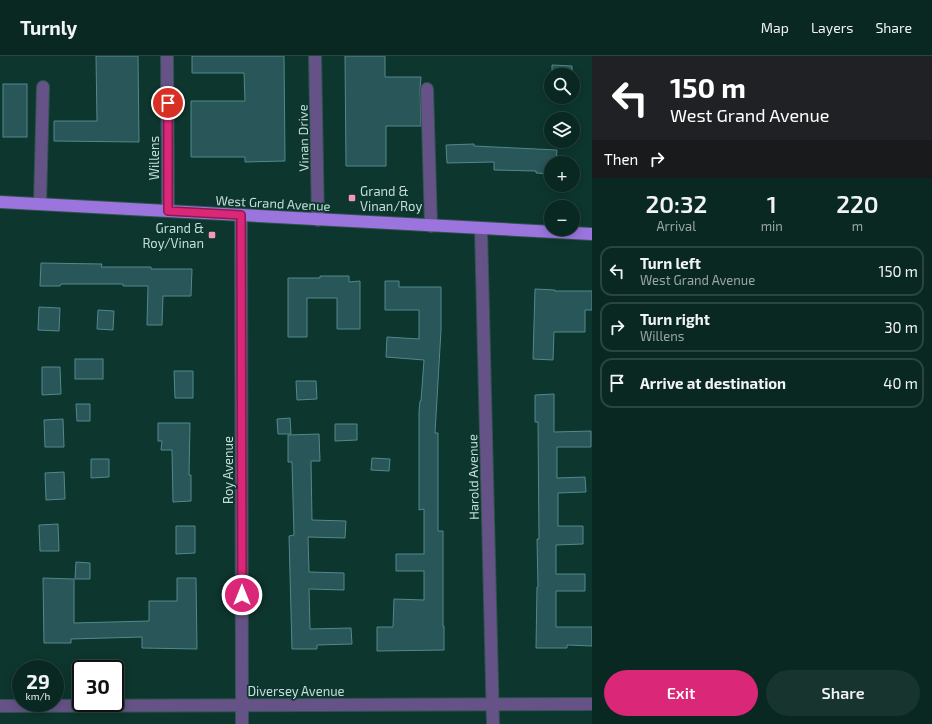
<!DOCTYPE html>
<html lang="en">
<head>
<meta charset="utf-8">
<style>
  body { margin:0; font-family:"Exo 2",sans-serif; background:#18342f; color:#f1f3f6; height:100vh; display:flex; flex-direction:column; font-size:15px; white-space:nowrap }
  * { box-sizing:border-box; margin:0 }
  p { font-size:13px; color:#99a6a5 }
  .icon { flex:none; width:22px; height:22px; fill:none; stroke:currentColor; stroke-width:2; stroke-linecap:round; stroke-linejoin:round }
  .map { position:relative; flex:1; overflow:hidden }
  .sheet { display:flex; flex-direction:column; background:#0a2822; width:340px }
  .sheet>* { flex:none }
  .banner { background:#202124; color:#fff; overflow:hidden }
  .controls { position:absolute; left:544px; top:12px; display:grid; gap:8px }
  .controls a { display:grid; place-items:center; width:36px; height:36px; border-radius:50%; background:#0a2822; box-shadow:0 2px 10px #0003,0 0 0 1px #2a4440; font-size:20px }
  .speed { position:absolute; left:12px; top:604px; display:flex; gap:8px; font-size:20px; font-weight:700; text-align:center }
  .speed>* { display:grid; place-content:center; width:52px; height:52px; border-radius:50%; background:#0a2822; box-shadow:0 2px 10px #0003,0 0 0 1px #2a4440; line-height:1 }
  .speed small { font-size:10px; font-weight:400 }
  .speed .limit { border:2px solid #111; border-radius:6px; background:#fff; color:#111 }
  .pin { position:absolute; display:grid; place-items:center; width:34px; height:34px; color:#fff; margin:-17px; border:2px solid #fff; border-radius:50%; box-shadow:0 1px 4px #0007 }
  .me { position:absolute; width:44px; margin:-22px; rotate:0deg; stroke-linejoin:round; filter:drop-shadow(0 0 3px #0008) }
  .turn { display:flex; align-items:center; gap:14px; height:84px; padding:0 12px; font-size:18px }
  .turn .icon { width:52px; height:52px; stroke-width:2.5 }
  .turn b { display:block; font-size:28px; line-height:34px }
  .then { display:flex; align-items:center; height:38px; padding:0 12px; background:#0003; gap:8px; font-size:15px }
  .eta { display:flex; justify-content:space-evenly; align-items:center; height:68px; text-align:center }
  .eta b { font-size:24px; font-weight:600; line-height:28px }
  .button { display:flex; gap:8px; margin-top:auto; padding:8px 12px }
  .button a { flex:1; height:46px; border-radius:24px; background:#db2777; color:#fff; font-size:16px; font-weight:600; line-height:46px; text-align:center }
  .button a+a { background:#18342f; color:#f1f3f6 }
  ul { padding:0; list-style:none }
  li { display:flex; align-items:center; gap:12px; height:50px; margin:0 8px 6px; padding:0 4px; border:2px solid #2a4440; border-radius:12px }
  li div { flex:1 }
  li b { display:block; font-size:15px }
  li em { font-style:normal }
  header { display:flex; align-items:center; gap:24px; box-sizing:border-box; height:56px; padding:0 20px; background:#0a2822; border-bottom:1px solid #2a4440 }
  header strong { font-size:19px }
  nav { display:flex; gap:22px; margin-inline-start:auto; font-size:14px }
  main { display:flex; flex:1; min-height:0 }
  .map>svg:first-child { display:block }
</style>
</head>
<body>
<header>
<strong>Turnly</strong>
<nav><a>Map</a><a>Layers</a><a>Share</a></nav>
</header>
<main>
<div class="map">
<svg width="592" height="668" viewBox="0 0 592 668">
  <rect width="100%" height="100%" fill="#0d362e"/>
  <g fill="#295658" stroke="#52898b">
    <polygon points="96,0 138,0 139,86 54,85 54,65 97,65"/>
    <polygon points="192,0 284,0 285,105 245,106 245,101 191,101 191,45 245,45 244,17 192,17"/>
    <polygon points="345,0 385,0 385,21 421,21 420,33 421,70 386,70 386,110 346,110"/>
    <polygon points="552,9 572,10 572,19 552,19"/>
    <rect x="3" y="28" width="24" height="53"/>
    <polygon points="474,88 474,90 557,94 556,107 551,107 551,118 536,117 536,115 494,114 494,106 447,107 446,89"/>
    <polygon points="41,207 102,208 101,211 151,211 151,213 192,213 191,240 163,240 162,269 147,269 148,230 123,230 123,228 61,228 60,230 40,230"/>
    <polygon points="320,220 349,220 349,226 360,225 360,273 337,273 337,242 307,242 307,281 288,281 288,222 320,222"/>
    <polygon points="385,225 399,225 399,231 441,231 441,274 435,377 438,377 438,475 443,475 443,570 444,570 444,594 377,595 377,571 393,571 394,543 424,544 424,515 396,515 396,498 424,498 424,453 419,454 419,356 420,345 421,345 424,304 386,301 387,281 419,283 419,254 385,254"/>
    <polygon points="535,233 555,234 555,235 592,235 592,254 585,254 585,276 554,276 553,304 533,303"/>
    <polygon points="39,251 60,252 59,275 38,274"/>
    <polygon points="98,254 114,255 113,274 97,273"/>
    <rect x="75" y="303" width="28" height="20"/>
    <polygon points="42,311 60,311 61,338 42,339"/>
    <polygon points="174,315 193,315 193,342 175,342"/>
    <polygon points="296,325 316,325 317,343 297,344"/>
    <polygon points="554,338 554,376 591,375 591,391 557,391 557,422 585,421 586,436 558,437 558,470 583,470 583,488 556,489 556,518 585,518 585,535 556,535 556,571 592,571 592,590 567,589 567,592 536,592 537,531 538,531 537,483 539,483 538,366 535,366 535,339"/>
    <polygon points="76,348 90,348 90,365 77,365"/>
    <polygon points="290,362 291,378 278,378 277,363"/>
    <polygon points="63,363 64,391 45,391 44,364"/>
    <polygon points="158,367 190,367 189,419 191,419 191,445 173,446 172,394 161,394 162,385 158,385"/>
    <polygon points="335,368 357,368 357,384 335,385"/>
    <polygon points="319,378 320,405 311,405 312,464 346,465 345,482 308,481 309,516 344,517 344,534 309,533 310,573 351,572 352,588 317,589 317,593 292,593 289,480 294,479 292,406 288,406 288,379"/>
    <polygon points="372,402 390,403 389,415 371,414"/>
    <polygon points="91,403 109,403 109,421 91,422"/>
    <polygon points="64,416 65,443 46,444 45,417"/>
    <polygon points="58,468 59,495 40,495 39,469"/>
    <polygon points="176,470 195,470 195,497 176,498"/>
    <polygon points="76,506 90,507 90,523 75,523"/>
    <polygon points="43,522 74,523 74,567 149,565 149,545 177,545 177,522 196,522 197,593 142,592 142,581 71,583 71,587 44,587"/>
  </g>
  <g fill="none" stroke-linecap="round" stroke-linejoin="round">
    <defs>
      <g id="minor">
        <polyline points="167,0 168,155"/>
        <polyline points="315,0 318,164"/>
        <polyline points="427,33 431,170"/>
        <polyline points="40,148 43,31"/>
        <polyline points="241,159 242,668"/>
        <polyline points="481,173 493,668"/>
        <polyline points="0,650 592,648"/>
      </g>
      <polyline id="major" points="0,146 592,178"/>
    </defs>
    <use href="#minor" stroke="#2e544d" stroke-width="14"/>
    <use href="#major" stroke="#2e544d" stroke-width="14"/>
    <use href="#minor" stroke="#655387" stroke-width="12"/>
    <use href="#major" stroke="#9b74de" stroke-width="12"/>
  </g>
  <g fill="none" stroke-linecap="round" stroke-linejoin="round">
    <defs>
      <polyline id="route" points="168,47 168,155 241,159 242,539"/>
    </defs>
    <use href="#route" stroke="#8e194d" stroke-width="10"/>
    <use href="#route" stroke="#db2777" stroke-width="7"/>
  </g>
  <g fill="#f09ab6" stroke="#0d362e" stroke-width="1.5">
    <rect x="348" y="138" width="8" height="8" rx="2"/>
    <rect x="208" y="175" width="8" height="8" rx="2"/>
  </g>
  <g text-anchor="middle" stroke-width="3.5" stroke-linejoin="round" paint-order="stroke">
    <g font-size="13" fill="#c5dfd9" stroke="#0d362e">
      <text transform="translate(303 82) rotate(-91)" y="5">Vinan Drive</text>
      <text transform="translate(154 102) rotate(-90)" y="5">Willens</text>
      <text transform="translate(273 147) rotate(3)" y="5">West Grand Avenue</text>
      <text transform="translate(228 414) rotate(-90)" y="5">Roy Avenue</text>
      <text transform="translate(473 421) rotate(-91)" y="5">Harold Avenue</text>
      <text x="296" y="640">Diversey Avenue</text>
    </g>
    <g font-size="13" fill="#c5dfd9" stroke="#0d362e" text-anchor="start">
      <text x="360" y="140">Grand &amp;<tspan x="360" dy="15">Vinan/Roy</tspan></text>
      <text x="204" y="177" text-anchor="end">Grand &amp;<tspan x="204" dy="15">Roy/Vinan</tspan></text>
    </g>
  </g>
</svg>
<div class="controls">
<a><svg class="icon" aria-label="search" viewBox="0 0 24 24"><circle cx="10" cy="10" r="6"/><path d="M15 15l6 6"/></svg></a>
<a><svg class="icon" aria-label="layers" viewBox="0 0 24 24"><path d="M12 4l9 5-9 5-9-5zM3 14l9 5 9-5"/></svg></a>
<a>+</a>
<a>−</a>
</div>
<div class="speed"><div>29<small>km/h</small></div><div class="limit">30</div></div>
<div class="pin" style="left:168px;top:47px;background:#d93025"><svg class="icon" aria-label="arrive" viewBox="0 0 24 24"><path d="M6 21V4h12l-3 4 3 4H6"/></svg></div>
<svg class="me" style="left:242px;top:539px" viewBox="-20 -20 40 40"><circle r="17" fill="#db2777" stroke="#fff" stroke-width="3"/><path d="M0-11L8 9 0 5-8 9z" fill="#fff"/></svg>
</div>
<section class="sheet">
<div class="banner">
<div class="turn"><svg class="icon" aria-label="left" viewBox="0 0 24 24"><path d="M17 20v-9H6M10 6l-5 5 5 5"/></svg><div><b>150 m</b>West Grand Avenue</div></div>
<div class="then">Then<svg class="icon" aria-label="right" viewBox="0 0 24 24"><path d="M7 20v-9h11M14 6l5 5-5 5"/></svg></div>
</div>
<div class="eta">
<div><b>20:32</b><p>Arrival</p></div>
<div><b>1</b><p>min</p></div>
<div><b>220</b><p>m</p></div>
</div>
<ul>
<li><svg class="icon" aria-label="left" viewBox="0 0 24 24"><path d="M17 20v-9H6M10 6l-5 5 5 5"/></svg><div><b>Turn left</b><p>West Grand Avenue</p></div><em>150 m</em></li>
<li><svg class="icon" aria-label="right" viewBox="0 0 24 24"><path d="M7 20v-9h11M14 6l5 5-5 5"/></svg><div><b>Turn right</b><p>Willens</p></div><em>30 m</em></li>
<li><svg class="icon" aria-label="arrive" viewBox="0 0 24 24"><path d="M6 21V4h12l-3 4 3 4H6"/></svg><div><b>Arrive at destination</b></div><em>40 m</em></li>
</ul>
<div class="button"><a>Exit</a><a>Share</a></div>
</section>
</main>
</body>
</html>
